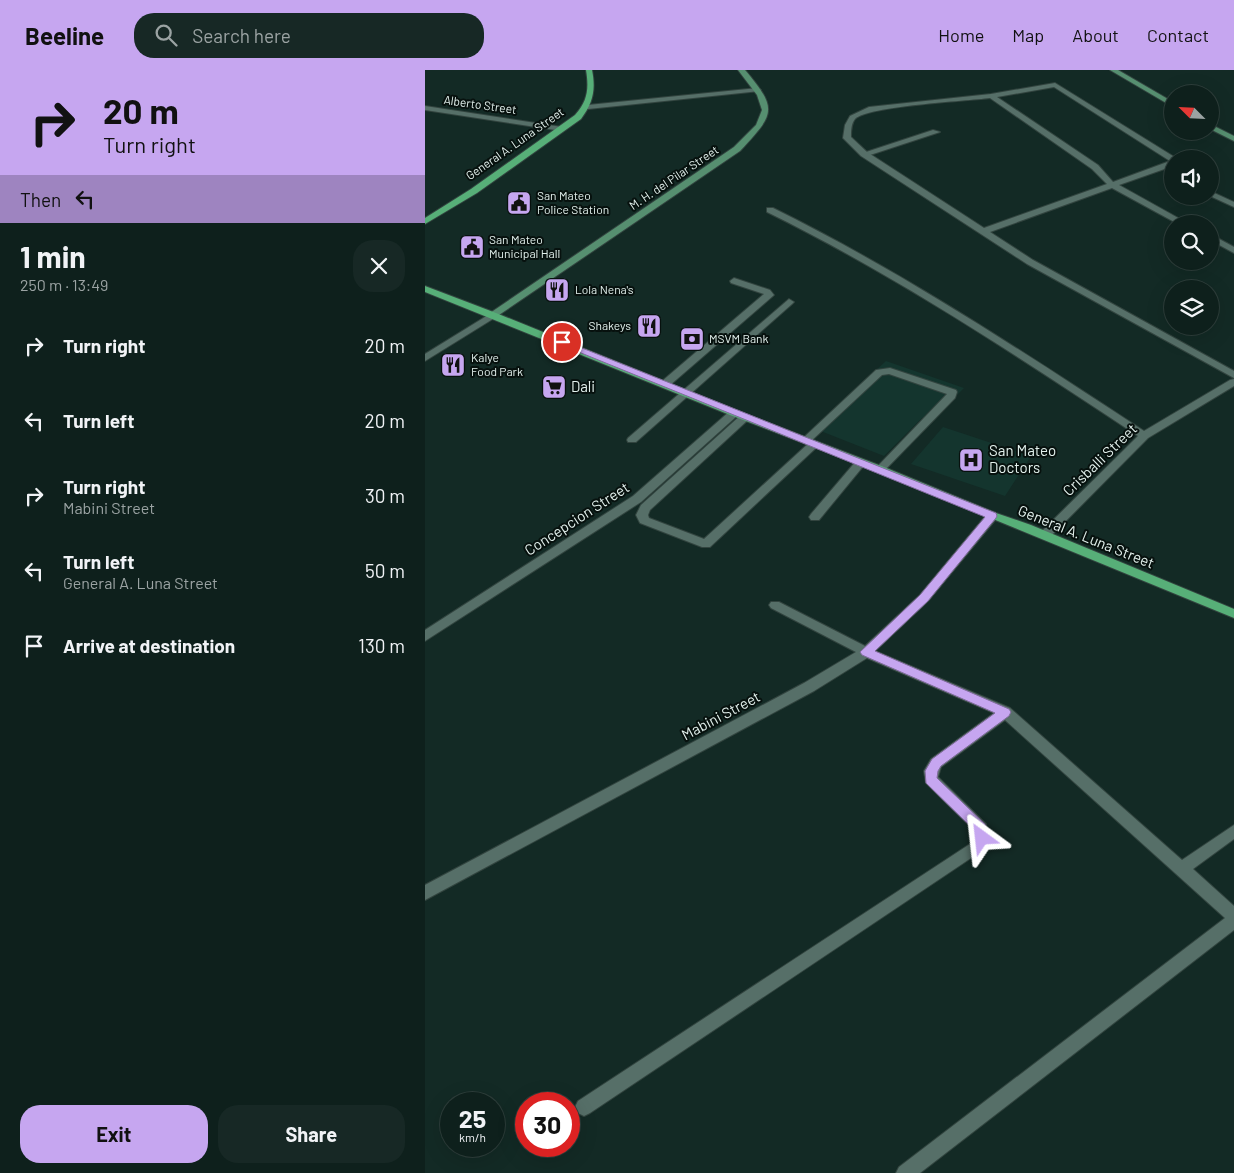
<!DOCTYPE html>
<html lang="en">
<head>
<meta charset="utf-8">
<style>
  body { margin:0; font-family:Barlow,sans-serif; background:#172825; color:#f1f3f6; height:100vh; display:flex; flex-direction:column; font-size:19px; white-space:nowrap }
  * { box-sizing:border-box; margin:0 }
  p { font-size:16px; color:#9ba3a3 }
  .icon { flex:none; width:28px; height:28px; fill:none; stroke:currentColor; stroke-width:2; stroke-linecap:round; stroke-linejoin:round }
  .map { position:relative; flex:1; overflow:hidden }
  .drawer { display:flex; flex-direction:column; background:#0e201c; width:425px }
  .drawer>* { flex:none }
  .guide { background:#c6a6f0; color:#111; overflow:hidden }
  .needle { width:32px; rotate:294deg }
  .fabs { position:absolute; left:739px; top:15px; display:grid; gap:10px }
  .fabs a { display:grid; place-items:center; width:55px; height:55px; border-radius:50%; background:#0e201c; box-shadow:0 5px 20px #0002,0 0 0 1px #2e3e3b; font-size:25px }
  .speed { position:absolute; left:15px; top:1022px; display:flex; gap:10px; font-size:25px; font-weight:700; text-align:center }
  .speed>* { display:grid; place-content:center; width:65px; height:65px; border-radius:50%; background:#0e201c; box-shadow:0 5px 20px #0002,0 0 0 1px #2e3e3b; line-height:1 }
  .speed small { font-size:12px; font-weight:400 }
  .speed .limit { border:8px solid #d22; background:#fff; color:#111 }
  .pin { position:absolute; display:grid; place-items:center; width:42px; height:42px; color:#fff; margin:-21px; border:2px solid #fff; border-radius:50%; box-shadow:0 1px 5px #0007 }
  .me { position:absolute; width:55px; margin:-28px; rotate:330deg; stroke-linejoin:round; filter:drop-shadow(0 0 4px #0008) }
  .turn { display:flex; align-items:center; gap:18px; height:105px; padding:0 20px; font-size:22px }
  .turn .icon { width:65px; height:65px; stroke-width:2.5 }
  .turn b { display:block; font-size:35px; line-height:42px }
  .then { display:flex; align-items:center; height:48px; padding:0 20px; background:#0003; gap:10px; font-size:19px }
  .round { display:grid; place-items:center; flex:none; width:52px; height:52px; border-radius:20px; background:#172825 }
  .head { display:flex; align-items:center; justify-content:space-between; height:85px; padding:0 20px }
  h1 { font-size:30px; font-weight:700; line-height:38px }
  .primary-button { display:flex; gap:10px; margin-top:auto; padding:10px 20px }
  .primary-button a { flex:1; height:58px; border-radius:20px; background:#c6a6f0; color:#111; font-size:20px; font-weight:700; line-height:58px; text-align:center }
  .primary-button a+a { background:#172825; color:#f1f3f6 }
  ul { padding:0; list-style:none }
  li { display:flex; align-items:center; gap:15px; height:75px; padding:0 20px }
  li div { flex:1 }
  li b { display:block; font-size:19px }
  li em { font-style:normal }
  header { display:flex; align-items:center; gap:30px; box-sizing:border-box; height:70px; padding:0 25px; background:#c6a6f0; color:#111 }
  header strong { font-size:24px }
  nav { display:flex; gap:28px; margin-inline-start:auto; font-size:18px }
  .search { width:350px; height:45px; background:#172825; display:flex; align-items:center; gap:12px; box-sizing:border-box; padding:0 18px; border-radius:20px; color:#9ba3a3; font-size:19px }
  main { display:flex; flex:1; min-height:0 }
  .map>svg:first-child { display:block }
</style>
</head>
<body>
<header>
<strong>Beeline</strong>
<div class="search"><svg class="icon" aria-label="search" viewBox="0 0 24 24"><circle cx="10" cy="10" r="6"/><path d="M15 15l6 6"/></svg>Search here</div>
<nav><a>Home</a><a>Map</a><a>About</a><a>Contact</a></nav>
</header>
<main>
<section class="drawer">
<div class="guide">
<div class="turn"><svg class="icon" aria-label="right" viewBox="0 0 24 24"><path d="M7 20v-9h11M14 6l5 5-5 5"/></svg><div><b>20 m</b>Turn right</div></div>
<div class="then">Then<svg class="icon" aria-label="left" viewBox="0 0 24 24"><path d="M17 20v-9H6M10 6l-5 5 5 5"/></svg></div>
</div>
<div class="head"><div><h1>1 min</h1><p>250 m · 13:49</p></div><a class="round"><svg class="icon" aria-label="close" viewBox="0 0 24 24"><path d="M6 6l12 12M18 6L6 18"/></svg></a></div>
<ul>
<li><svg class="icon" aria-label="right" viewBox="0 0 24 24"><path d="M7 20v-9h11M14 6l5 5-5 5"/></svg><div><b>Turn right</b></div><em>20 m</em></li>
<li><svg class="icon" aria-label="left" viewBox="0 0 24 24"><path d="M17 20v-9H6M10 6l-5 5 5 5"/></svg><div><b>Turn left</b></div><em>20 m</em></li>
<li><svg class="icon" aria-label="right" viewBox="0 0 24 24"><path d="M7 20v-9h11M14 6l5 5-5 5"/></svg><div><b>Turn right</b><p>Mabini Street</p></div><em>30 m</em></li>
<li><svg class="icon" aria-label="left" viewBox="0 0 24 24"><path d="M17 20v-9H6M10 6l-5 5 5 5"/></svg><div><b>Turn left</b><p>General A. Luna Street</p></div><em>50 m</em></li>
<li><svg class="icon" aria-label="arrive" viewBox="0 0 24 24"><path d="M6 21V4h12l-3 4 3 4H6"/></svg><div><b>Arrive at destination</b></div><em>130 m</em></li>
</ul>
<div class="primary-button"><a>Exit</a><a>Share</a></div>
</section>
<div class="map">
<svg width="809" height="1103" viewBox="0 0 809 1103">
  <rect width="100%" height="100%" fill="#132a25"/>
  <g fill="#14352e">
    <polygon points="461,291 539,318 506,351 497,348 459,386 388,358"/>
    <polygon points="518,357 606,386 580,426 486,394"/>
  </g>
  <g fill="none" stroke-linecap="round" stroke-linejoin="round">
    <defs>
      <g id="lane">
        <polygon points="508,60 515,62 442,86 435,84"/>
        <polygon points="309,208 345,220 349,225 244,316 236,316 236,312 339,224 306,213 305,211"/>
        <polygon points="364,229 369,232 367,234 211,372 203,372 202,370 203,368"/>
        <polygon points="465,298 531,320 532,322 530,328 459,401 455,402 450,399 522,324 464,304 457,305 385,372 393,372 394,374 393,376 285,477 277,477 215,453 211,445 216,435 316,345 324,345 325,347 324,349 225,440 223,445 224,448 279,469 385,372 377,372 376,370 451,300"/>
        <polygon points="436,389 441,392 440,394 394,450 386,450 384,447 386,444 432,390"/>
      </g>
      <g id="street">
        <path d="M630,13L751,88L748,89V96L694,115L764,154H753L687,118L565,162L608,190L809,301V308L602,194L436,86L418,68L420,55L425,46L444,37L566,24ZM629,17L745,91L688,112L673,95L572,27ZM565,28L667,99L682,114L559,158L442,82L426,67C426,61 426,54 430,49C443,36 541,31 565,28Z"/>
        <polygon points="333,18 336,20 335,21 163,39 159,37 163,35"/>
        <polygon points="0,36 137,57 141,59 137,61 0,40"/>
        <polygon points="785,121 809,132 809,137 785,126"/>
        <path d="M342,138H348C478,202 598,282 719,361L805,310L809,309V316L723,368L624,468H616L614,465L616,462L713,366C592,286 472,206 342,142Z"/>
        <polygon points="785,164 809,177 809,183 785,170"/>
        <polygon points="68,242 73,245 71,247 0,291 0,284"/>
        <polygon points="309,340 314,343 313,345 216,432 0,571 0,560 208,426 305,341"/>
        <polygon points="567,442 571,443 573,446 571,449 503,531 450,581 585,638 757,790 809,755 809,769 768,799 809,836 809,860 495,1103 471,1103 474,1097 800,848 580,650 516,697 513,707 561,754 564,768 558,780 165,1043 159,1046 153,1043 150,1037 153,1031 548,772 549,760 501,713 499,701 506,689 569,643 442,588 389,621 0,830 0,815 379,613 431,582 346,538 344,535 346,532 354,532 440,576 495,525 563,443"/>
      </g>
      <g id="secondary">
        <path d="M313,0H320C354,40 349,44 315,81L71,247H65V243L309,77L331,55L337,40L332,25Z"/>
        <polygon points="685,0 693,0 748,32 748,37"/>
        <polygon points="785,54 809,66 809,71 785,59"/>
      </g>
      <g id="primary">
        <path d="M161,0H167C171,20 168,33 156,49L52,123L0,154V148L46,119L150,45C163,31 164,18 161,0Z"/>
        <polygon points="0,216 71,243 313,341 459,397 571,443 606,455 809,539 809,548 451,401 305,345 0,222"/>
      </g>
    </defs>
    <use href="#lane" stroke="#32443f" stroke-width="2"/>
    <use href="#street" stroke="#32443f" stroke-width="2"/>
    <use href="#secondary" stroke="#32443f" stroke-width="2"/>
    <use href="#primary" stroke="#32443f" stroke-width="2"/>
    <use href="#lane" fill="#566f68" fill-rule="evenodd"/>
    <use href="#street" fill="#566f68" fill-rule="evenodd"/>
    <use href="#secondary" fill="#568f70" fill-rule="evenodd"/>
    <use href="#primary" fill="#57af78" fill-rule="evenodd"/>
  </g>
  <polygon fill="#c6a6f0" stroke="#816c9c" points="137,270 571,443 572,446 571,448 503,531 450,581 584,639 586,642 584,646 516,696 513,701 512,708 560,754 564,768 562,772 557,774 553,772 549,760 501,713 500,701 507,689 570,643 437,585 435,582 495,525 560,447 134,274 132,272"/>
  <defs>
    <symbol id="civic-square" viewBox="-11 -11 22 22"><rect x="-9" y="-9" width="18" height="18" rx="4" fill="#c6a6f0" stroke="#07110e"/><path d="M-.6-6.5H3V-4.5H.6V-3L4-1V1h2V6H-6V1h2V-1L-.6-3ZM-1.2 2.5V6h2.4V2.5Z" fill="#111"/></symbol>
    <symbol id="restaurant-square" viewBox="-11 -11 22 22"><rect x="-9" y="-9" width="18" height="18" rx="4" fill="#c6a6f0" stroke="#07110e"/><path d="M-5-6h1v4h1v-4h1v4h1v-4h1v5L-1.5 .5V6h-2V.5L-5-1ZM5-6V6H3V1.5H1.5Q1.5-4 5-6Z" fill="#111"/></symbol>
    <symbol id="bank-square" viewBox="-11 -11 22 22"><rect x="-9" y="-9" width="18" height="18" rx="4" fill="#c6a6f0" stroke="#07110e"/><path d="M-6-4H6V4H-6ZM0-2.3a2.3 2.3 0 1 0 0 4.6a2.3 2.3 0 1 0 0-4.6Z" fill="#111"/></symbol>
    <symbol id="supermarket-square" viewBox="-11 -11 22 22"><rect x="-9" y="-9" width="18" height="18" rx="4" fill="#c6a6f0" stroke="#07110e"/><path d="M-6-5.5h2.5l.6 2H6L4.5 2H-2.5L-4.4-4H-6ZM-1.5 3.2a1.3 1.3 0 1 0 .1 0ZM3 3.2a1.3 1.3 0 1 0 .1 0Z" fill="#111"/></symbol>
    <symbol id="hospital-square" viewBox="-11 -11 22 22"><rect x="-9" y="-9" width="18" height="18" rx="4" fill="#c6a6f0" stroke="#07110e"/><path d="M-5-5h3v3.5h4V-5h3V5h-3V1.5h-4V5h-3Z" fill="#111"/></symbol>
  </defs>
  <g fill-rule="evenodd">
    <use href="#civic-square" x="80" y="119" width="28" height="28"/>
    <use href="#civic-square" x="33" y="163" width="28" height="28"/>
    <use href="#restaurant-square" x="118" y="206" width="28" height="28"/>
    <use href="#restaurant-square" x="210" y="242" width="28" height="28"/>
    <use href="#bank-square" x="253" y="255" width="28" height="28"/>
    <use href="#restaurant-square" x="14" y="281" width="28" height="28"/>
    <use href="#supermarket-square" x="115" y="303" width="28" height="28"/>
    <use href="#hospital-square" x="532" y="376" width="28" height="28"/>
  </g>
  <g text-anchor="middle" stroke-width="4" stroke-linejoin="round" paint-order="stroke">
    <g font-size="12" fill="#e3f1ed" stroke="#07110e">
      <text transform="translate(55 35) rotate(8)" y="4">Alberto Street</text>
      <text transform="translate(90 74) rotate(-35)" y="4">General A. Luna Street</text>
      <text transform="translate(249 108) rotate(-34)" y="4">M. H. del Pilar Street</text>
    </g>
    <g font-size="12" fill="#e3f1ed" stroke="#07110e" text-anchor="start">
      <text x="112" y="130">San Mateo<tspan x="112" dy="14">Police Station</tspan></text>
      <text x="64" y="174">San Mateo<tspan x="64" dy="14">Municipal Hall</tspan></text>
      <text x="150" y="224">Lola Nena's</text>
      <text x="206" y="260" text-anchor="end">Shakeys</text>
      <text x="284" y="273">MSVM Bank</text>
      <text x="46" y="292">Kalye<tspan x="46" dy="14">Food Park</tspan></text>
    </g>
    <g font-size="15" fill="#e3f1ed" stroke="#07110e" text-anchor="start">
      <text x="146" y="322">Dali</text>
      <text x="564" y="386">San Mateo<tspan x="564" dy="17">Doctors</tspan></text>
    </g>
    <g font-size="15" fill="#e3f1ed" stroke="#07110e">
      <text transform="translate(675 390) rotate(-44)" y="5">Crisballi Street</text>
      <text transform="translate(152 449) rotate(-33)" y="5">Concepcion Street</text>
      <text transform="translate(661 467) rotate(22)" y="5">General A. Luna Street</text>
      <text transform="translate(296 646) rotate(-28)" y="5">Mabini Street</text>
    </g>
  </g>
</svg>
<div class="fabs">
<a><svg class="needle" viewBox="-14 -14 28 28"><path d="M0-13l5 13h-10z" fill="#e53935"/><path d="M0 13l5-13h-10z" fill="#9ba3a3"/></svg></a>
<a><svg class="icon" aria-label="sound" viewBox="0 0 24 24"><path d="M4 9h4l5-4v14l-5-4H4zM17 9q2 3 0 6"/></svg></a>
<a><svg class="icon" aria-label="search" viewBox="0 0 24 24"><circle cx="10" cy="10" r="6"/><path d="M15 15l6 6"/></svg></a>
<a><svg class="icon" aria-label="layers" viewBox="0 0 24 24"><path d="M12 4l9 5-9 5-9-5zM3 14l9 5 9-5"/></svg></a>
</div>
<div class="speed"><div>25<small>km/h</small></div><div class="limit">30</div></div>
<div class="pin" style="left:137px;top:272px;background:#d93025"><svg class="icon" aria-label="arrive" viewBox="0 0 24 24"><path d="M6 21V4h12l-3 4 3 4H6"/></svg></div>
<svg class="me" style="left:557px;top:768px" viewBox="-20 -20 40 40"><path d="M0-17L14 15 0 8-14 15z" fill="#c6a6f0" stroke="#fff" stroke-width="4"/></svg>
</div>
</main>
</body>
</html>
